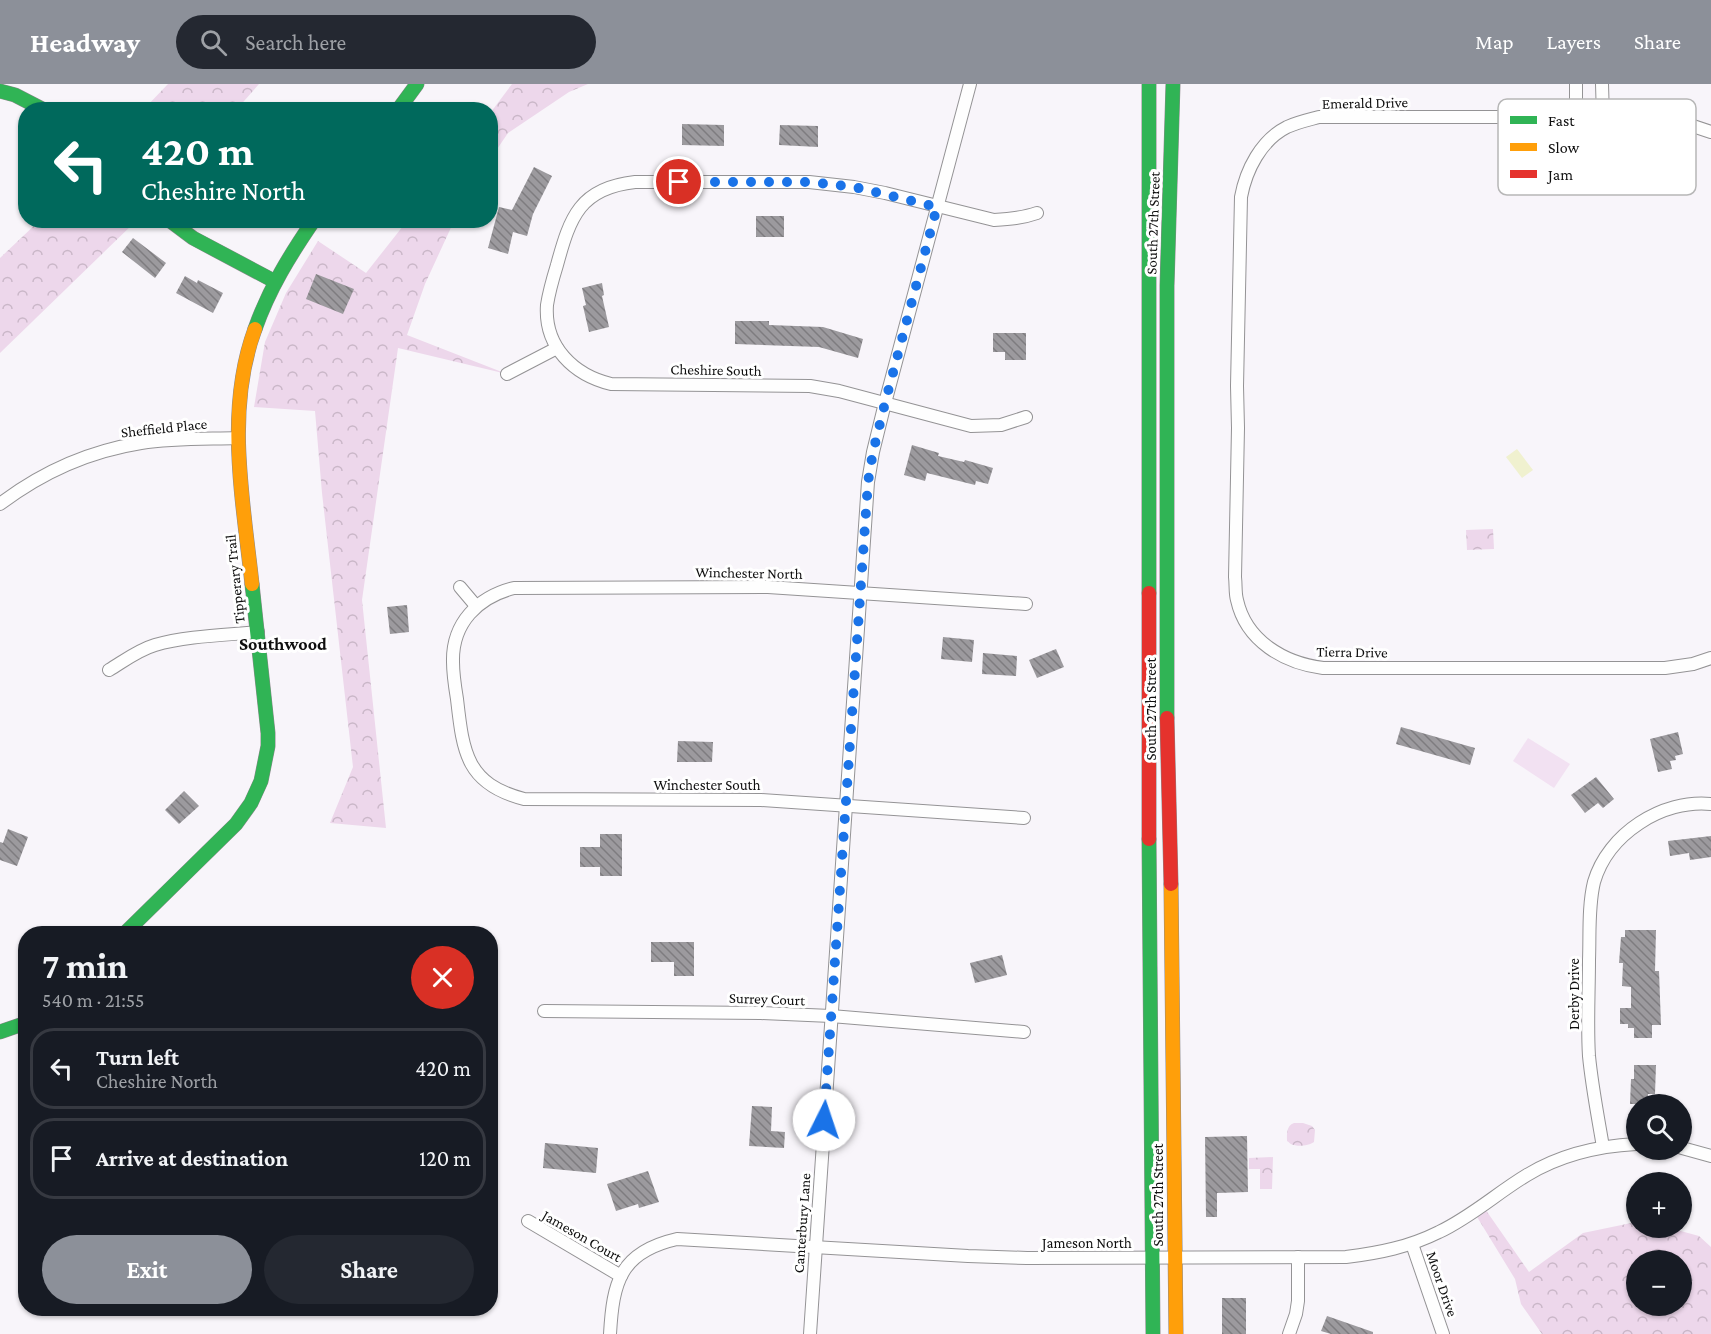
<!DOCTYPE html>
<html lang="en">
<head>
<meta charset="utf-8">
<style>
  body { margin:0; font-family:"Crimson Pro",serif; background:#242831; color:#f1f3f6; height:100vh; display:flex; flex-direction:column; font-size:22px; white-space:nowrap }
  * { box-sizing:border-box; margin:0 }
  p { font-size:20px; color:#9ea1a6 }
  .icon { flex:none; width:33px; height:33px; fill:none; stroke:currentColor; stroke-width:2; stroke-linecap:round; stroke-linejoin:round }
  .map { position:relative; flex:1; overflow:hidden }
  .side { position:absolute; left:18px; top:842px; width:480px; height:390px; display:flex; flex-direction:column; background:#171b24; border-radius:24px; box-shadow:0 2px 4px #0004 }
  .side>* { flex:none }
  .banner { position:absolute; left:18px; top:18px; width:480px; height:126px; border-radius:24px; box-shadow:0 2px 4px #0004; background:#00695c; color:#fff; overflow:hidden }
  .fabs { position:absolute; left:1626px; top:1010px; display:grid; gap:12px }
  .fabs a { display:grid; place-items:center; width:66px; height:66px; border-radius:50%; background:#171b24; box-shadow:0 2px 4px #0004; font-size:30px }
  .pin { position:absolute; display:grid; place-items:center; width:51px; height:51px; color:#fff; margin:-26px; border:3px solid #fff; border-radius:50%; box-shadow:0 2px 6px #0007 }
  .me { position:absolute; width:66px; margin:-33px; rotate:4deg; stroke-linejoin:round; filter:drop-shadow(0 0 4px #0008) }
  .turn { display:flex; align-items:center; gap:21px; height:126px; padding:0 24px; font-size:27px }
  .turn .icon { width:78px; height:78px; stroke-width:2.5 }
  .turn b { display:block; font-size:42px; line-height:51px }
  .round { display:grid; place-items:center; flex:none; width:63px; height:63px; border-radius:32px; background:#242831 }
  .headline { display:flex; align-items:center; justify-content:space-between; height:102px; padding:0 24px }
  h1 { font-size:36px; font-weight:700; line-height:45px }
  .button { display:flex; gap:12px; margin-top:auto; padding:12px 24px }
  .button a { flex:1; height:69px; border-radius:36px; background:#8c9099; color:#fff; font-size:24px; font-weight:700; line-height:69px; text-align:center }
  .button a+a { background:#242831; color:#f1f3f6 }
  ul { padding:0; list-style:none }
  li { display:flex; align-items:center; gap:18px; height:81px; margin:0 12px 9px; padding:0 12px; border:3px solid #363941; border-radius:24px }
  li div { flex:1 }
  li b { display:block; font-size:22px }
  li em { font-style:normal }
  header { display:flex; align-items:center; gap:36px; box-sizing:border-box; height:84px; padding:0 30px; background:#8c9099; color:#fff }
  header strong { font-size:28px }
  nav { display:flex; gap:33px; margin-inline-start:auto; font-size:21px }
  .search { width:420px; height:54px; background:#242831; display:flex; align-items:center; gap:15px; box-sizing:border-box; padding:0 21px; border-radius:33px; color:#9ea1a6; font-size:22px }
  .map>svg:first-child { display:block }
</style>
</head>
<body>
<header>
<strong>Headway</strong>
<div class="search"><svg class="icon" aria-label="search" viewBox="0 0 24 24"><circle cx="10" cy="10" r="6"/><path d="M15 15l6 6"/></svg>Search here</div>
<nav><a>Map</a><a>Layers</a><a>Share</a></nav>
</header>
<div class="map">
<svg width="1711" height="1250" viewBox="0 0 1711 1250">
  <defs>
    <pattern id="park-crowns" width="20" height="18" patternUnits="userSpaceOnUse" patternTransform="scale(1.5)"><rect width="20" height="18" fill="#edd7eb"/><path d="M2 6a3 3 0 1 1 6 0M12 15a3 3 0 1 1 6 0" fill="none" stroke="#cab7c8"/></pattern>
    <pattern id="building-back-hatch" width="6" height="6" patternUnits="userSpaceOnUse" patternTransform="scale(1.5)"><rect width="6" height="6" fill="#9c9a9e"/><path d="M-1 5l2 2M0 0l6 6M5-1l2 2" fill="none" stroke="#7e7c7f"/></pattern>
  </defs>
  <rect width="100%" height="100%" fill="#f8f5fa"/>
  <g fill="url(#park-crowns)" fill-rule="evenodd">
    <polygon points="168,0 259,0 237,25 144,25"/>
    <polygon points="512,0 588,0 569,8 508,49 491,74 491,28"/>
    <polygon points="39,137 136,137 0,269 0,174"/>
    <polygon points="407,137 454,137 425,200 407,251 507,290 398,264 362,516 386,744 330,739 353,683 322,409 315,327 254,323 265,258 286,209 318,157 366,189"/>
    <polygon points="1493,445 1494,465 1467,466 1466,446"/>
    <path d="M1294,1039H1303L1312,1042L1315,1046L1314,1058C1310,1061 1299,1063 1294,1061C1291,1061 1289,1058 1287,1057C1287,1050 1286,1042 1294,1039Z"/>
    <polygon points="1273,1073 1272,1105 1260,1105 1260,1085 1249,1085 1249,1074"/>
    <path d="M1483,1122L1529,1188L1583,1149L1636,1138V1143H1666L1699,1152L1711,1163V1250H1542L1521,1220L1515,1195L1474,1128ZM1636,1176H1682V1221H1636Z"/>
  </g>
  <polygon fill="#f2e1f2" points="1528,654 1570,680 1554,704 1513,677"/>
  <polygon fill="#f0f1cf" points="1517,365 1533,386 1522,394 1506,373"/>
  <g fill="url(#building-back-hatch)">
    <polygon points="682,40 724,41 724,62 682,61"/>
    <polygon points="780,41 818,42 818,63 779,61"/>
    <polygon points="534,83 552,92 533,130 527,152 513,148 508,170 488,164 499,123 512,126"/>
    <rect x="756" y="132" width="28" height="21"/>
    <polygon points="133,154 166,179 155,194 122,168"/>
    <polygon points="316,190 354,205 343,230 306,215"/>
    <polygon points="185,192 197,199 198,196 223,209 213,229 176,209"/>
    <polygon points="602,199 604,211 602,212 609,243 589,248 583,222 586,221 582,204"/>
    <polygon points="735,237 769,237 769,241 823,243 863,255 858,274 819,263 735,260"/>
    <polygon points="993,249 1026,249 1026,276 1005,276 1005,268 993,268"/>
    <polygon points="912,361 939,369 938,372 964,378 965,376 993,384 988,400 976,397 975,401 927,389 925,397 904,391"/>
    <polygon points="407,521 409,548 390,550 387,523"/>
    <polygon points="943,553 974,556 972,578 941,575"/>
    <polygon points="1056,565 1064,583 1037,594 1029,576"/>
    <polygon points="983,569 1017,572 1016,592 982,590"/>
    <polygon points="1401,643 1475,664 1470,681 1396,660"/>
    <polygon points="1678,648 1683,670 1675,672 1676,676 1670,677 1672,685 1658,688 1650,655"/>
    <polygon points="678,657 713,658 712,678 677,678"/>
    <polygon points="1596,693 1614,715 1603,724 1598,719 1585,729 1571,711"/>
    <polygon points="184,707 199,722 179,740 165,726"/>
    <polygon points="8,745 28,753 17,782 0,776 0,758 3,759"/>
    <polygon points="600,750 622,750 622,792 600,792 600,783 580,783 580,763 600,763"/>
    <polygon points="1711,752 1711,773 1690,776 1689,769 1670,772 1668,757"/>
    <polygon points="1625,846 1656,846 1655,887 1659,887 1661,941 1652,941 1652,954 1634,954 1634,944 1628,944 1628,940 1620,940 1620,924 1631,924 1631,903 1622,902 1623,879 1619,879 1621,853 1625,853"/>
    <polygon points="651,858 694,858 694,892 674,892 674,878 651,878"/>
    <polygon points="1002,871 1007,891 975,899 970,879"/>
    <polygon points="1634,981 1656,981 1655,1010 1648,1010 1648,1020 1630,1020 1631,995 1634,995"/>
    <polygon points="752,1022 772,1023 771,1047 785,1048 784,1064 749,1062"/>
    <polygon points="1247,1052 1248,1108 1217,1109 1217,1133 1206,1133 1205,1053"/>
    <polygon points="545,1059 598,1064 596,1089 543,1084"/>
    <polygon points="648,1087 659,1118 639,1124 638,1120 616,1127 607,1100"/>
    <rect x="1222" y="1214" width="24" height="36"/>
    <polygon points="1327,1232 1373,1248 1373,1250 1331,1250 1321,1247"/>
  </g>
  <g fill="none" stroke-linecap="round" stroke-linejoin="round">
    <defs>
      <g id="street">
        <polyline points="1576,0 1576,33"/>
        <polyline points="1602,0 1603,33"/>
        <path d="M1711,48L1675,36L1648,33H1319C1308,36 1298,38 1287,43C1261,56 1246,86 1241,113L1237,302L1238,344L1235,493C1236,501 1235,509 1237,516C1246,557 1284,579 1323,584H1665L1693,580L1711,574"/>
        <polyline points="507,290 557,264"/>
        <path d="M1026,333L1001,341L971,342L839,307L810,302L611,300C574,291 544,263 547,221C549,208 553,194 557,181C570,133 580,104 635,98H809L854,103L885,109L994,136C1009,135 1023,134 1037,129"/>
        <path d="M0,420C41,389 90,367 141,359C173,354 205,355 237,354"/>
        <polyline points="460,503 476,522"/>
        <path d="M109,586C124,577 138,566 155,561C185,552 226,551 258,548"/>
        <path d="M1024,734L761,716L524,715C466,700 463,668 457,615C455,603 453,591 453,578C452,539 478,513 514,504L768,503L1026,520"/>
        <polyline points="544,927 761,929 831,932 1024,948"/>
        <path d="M1603,1063C1598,1033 1592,1003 1589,972C1587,941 1589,908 1589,876C1590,850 1588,823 1594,798C1608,750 1662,715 1711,720"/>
        <polyline points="1682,1064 1711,1072"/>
        <polyline points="528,1137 621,1192"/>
        <polyline points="1412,1160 1443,1250"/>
        <path d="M610,1250C613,1198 620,1168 677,1155L968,1172L1027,1174L1346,1173C1379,1169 1409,1163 1439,1148C1471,1133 1497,1109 1527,1091C1560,1071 1598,1062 1636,1060"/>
        <polyline points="810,1250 868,398 873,368 885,319 970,0"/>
        <polyline points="1289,1250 1296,1230 1298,1217 1298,1173"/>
      </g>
      <g id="fast">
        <polyline points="0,7 15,11 44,26"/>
        <polyline points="398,26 417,0"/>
        <polyline points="169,136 193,154 274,197"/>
        <path d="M255,245C269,205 290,171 314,136"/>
        <polyline points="1149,509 1149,0"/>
        <polyline points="1167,634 1167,202 1173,0"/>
        <polyline points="1149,755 1153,1250"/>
        <polyline points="125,849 236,740 251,719 261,697 268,662 268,649 252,500"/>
        <polyline points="0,948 26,939"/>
      </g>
      <g id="slow">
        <path d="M252,500C243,416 225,326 255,245"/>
        <polyline points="1171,800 1176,1250"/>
      </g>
      <g id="jam">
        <polyline points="1149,509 1149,755"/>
        <polyline points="1167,634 1171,800"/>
      </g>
    </defs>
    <use href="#street" stroke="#949395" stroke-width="14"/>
    <use href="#fast" stroke="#8b898b" stroke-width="15"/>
    <use href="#slow" stroke="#8b898b" stroke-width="15"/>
    <use href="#jam" stroke="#8b898b" stroke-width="15"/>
    <use href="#street" stroke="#fefefe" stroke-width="12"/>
    <use href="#fast" stroke="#30b455" stroke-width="14"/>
    <use href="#slow" stroke="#ff9f0a" stroke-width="14"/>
    <use href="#jam" stroke="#e5322d" stroke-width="14"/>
  </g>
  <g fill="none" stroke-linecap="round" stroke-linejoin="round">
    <polyline stroke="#1a73e8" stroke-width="10" stroke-dasharray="0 18" points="679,98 809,98 854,103 937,123 885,319 873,368 868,398 824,1036"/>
  </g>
  <g text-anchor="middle" stroke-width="6" stroke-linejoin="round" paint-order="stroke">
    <g font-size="15" fill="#0f0f0f" stroke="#fff">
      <text transform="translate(1365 19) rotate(-1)" y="5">Emerald Drive</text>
      <text transform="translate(1153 139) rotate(-88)" y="5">South 27th Street</text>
      <text transform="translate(716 286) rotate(1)" y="5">Cheshire South</text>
      <text transform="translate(164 344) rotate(-6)" y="5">Sheffield Place</text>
      <text transform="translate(749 489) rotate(1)" y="5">Winchester North</text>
      <text transform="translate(235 495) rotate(-96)" y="5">Tipperary Trail</text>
      <text transform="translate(1352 568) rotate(1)" y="5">Tierra Drive</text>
      <text transform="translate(1151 625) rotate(-90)" y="5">South 27th Street</text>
      <text x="707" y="706">Winchester South</text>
      <text transform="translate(1574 910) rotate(-90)" y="5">Derby Drive</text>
      <text transform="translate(767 915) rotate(2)" y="5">Surrey Court</text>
      <text transform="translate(1158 1111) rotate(-90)" y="5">South 27th Street</text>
      <text transform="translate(802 1139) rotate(-86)" y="5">Canterbury Lane</text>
      <text transform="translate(582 1152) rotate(30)" y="5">Jameson Court</text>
      <text x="1087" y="1164">Jameson North</text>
      <text transform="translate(1442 1200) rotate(71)" y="5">Moor Drive</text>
    </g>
    <g font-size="18" font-weight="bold" fill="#0f0f0f" stroke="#fff">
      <text x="283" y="566">Southwood</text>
    </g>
  </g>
  <rect x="1498" y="15" width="198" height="96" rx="9" fill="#fff" stroke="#b7b7b7" stroke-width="1.5"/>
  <rect x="1510" y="32" width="27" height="8" fill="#30b455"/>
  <rect x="1510" y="59" width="27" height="8" fill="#ff9f0a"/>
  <rect x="1510" y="86" width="27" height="8" fill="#e5322d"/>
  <g font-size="16" fill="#0f0f0f">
    <text x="1548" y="42">Fast</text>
    <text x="1548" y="69">Slow</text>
    <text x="1548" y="96">Jam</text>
  </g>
</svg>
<div class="fabs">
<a><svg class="icon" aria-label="search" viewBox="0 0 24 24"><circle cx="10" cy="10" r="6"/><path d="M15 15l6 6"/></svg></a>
<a>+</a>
<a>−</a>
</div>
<div class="pin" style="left:679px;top:98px;background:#d93025"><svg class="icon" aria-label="arrive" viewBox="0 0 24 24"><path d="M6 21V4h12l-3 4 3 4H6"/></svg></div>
<svg class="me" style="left:824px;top:1036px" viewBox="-20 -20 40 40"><circle r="19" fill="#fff"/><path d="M0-13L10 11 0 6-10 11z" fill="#1a73e8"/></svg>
<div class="banner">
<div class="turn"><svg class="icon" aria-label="left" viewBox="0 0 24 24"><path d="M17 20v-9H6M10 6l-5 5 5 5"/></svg><div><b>420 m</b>Cheshire North</div></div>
</div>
<section class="side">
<div class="headline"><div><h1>7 min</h1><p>540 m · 21:55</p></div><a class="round" style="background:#d93025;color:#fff"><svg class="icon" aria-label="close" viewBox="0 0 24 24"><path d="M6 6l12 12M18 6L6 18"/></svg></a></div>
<ul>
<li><svg class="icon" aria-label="left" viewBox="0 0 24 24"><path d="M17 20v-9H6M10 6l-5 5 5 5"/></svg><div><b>Turn left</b><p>Cheshire North</p></div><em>420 m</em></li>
<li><svg class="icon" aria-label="arrive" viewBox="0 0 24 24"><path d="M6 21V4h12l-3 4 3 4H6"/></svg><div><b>Arrive at destination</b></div><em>120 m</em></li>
</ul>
<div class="button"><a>Exit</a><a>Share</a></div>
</section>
</div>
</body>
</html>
